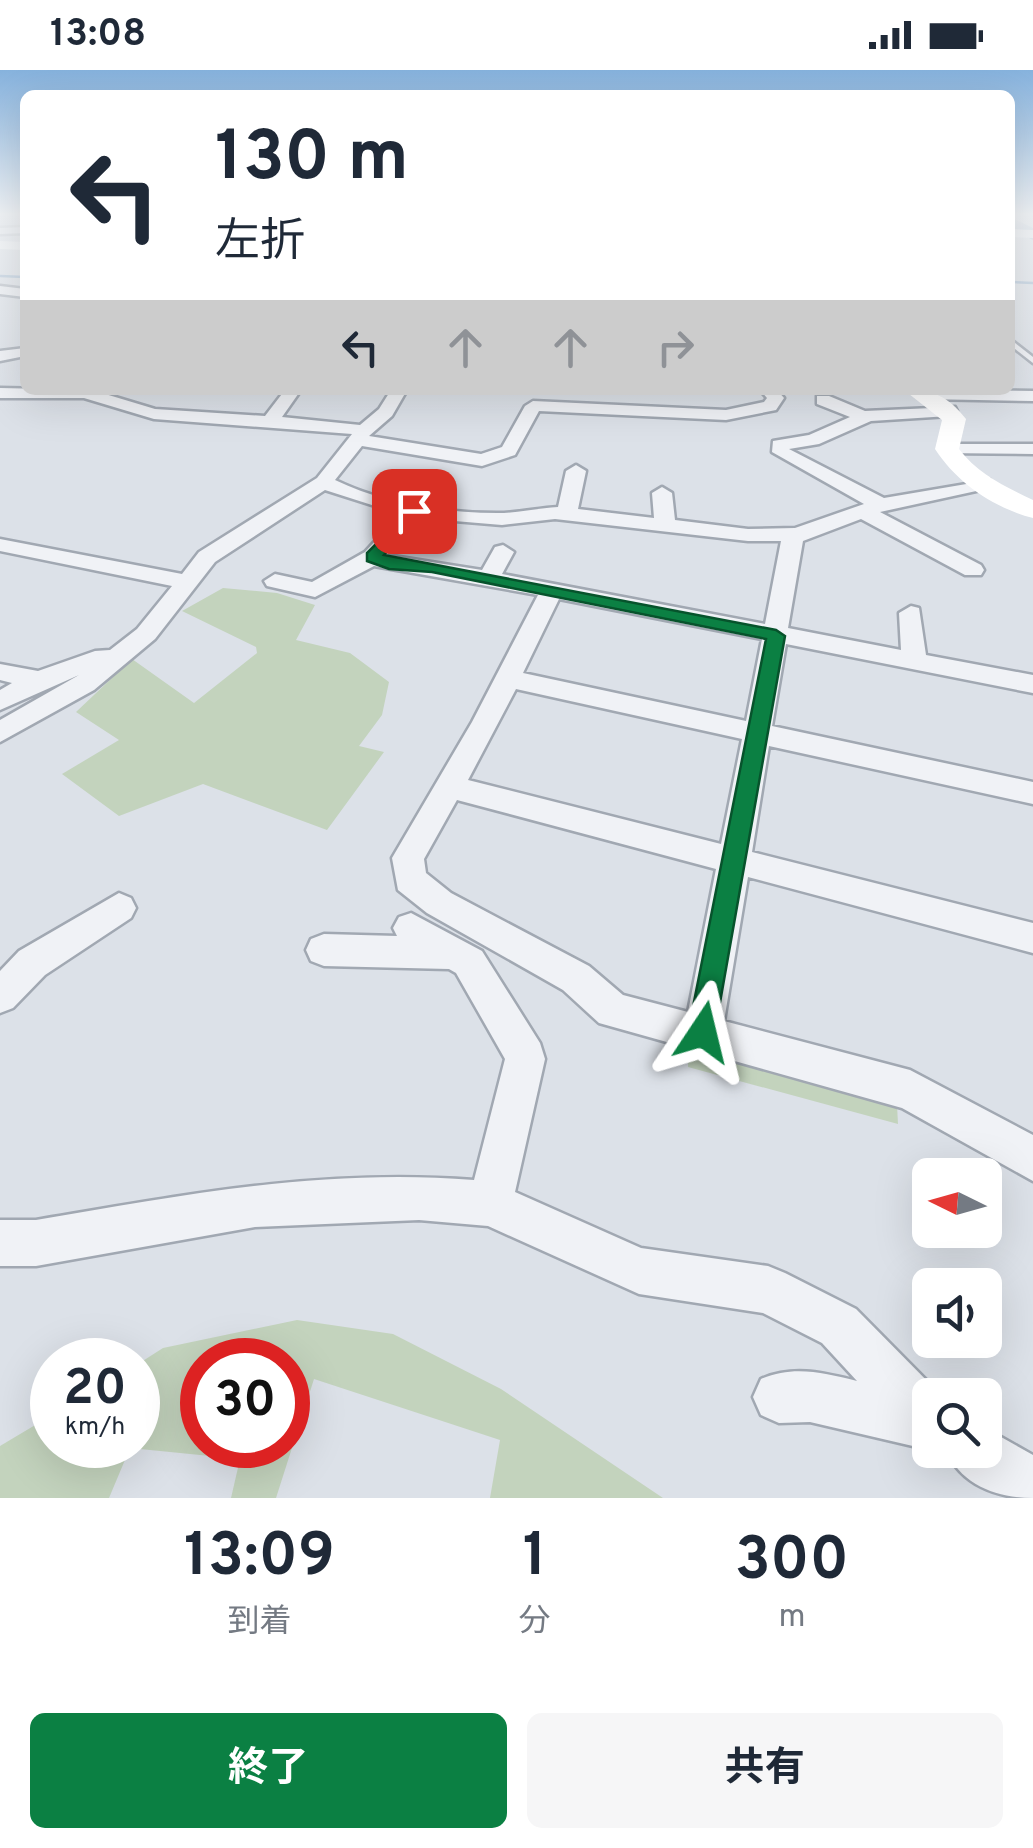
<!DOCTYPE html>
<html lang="ja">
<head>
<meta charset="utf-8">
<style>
  body { margin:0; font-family:Overpass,"Noto Sans JP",sans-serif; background:#f6f6f7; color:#1f2937; height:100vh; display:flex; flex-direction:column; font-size:38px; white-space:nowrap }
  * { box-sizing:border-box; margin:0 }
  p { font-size:32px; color:#747a83 }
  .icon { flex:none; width:55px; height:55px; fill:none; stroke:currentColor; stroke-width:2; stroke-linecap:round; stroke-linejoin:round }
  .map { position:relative; height:1428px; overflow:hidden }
  .drawer { display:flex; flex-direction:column; background:#fff; flex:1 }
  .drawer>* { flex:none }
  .hud { position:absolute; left:20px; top:20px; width:995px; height:305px; border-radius:15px; box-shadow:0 10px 40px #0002; background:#fff; color:#1f2937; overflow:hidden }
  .needle { width:65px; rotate:275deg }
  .controls { position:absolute; left:912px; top:1088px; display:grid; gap:20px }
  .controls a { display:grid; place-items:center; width:90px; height:90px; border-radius:15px; background:#fff; box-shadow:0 10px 40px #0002; font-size:50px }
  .speed { position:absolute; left:30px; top:1268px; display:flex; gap:20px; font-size:50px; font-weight:700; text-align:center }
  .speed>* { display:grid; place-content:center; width:130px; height:130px; border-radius:50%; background:#fff; box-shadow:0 10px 40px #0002; line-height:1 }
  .speed small { font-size:25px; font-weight:400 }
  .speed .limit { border:15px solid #d22; background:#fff; color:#111 }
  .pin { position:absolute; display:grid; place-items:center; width:85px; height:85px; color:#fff; margin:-42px; border-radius:20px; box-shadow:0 5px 15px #0006 }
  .me { position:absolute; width:110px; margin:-55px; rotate:10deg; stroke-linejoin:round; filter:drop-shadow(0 0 8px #0008) }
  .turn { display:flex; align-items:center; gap:35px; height:210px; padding:0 30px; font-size:45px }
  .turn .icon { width:130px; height:130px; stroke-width:2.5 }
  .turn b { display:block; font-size:70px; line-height:85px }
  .lanes { display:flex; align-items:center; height:95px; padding:0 30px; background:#0003; justify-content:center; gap:50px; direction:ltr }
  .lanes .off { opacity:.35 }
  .eta { display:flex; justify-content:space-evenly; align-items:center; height:170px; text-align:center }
  .eta b { font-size:60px; font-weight:700; line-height:70px }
  .button { display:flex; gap:20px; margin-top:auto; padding:20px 30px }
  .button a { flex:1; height:115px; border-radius:15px; background:#0b8043; color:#fff; font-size:40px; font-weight:700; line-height:115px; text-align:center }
  .button a+a { background:#f6f6f7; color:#1f2937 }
  .status { display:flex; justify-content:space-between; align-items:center; height:70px; padding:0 50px; background:#fff; direction:ltr }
  .status svg { height:28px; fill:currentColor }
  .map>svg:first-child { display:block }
</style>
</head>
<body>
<div class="status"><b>13:08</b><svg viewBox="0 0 49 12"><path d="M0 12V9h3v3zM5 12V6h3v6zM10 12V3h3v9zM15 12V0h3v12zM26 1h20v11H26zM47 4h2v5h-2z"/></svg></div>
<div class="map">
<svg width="1033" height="1428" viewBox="0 0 1033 1428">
  <rect width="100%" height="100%" fill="#dce1e8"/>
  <g fill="#c3d3bd" fill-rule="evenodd">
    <polygon points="223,518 277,523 315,535 296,570 350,583 389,612 382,645 359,676 384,682 327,760 203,714 119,746 62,704 119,670 76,642 132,589 194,633 257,583 256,577 182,541"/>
    <polygon points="689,974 897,1035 898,1054 688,997"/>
    <path d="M297,1250L393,1264L501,1319L663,1428H490L500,1370L314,1309L276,1428H231L240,1389L130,1378L109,1428H0V1376L52,1345V1375H138V1294L163,1278ZM288,1290V1375H202V1290Z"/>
  </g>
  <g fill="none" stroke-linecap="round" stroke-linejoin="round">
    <g stroke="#93b0cd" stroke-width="2.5">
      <polyline points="0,206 25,207"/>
      <polyline points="1010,212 1033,213"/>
    </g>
    <polygon fill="#93b0cd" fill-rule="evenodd" points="1010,147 1033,158 1033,170 1010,159"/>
    <defs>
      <polygon id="lane" points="1010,269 1033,287 1033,293 1010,275"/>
      <g id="street">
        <polygon points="25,157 25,163 0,164 0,158"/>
        <polygon points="0,216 25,219 25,227 0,224"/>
        <polygon points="25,278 25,286 0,291 0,281"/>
        <path d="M0,318L92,320L155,339L265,346L285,320H301L282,347L360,355L379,339L391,320H407L392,346L369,366L481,384L502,377L525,336L533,331L726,340L764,332L767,328L760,320H777L784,328L776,340L726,350L539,341L515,385L482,396L362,376L335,410C384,434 450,444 504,443C522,442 540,438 558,437L566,401L576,395L586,401L578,439L654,448L652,423L662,417L672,423L675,450L748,459L795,458L864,434L772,382L773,371L809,365L850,347L817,334V326H829L865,341L955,337L957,341L949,346L871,351L819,374L789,379L884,428L990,410V418L880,442L981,495L984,500L981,505H965L861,449L803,471L788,558L901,580L899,543L911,536L919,538L926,585L1033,605V623L786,574L772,656L1033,712V734L769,676L752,782L1033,853V883L748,807L724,951L910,1000L1033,1065V1111L902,1038L599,953L563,920L427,843L398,820L392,788L472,652L538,525L374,496L315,527L267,516L264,511L275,504L312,512L365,482L400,444L325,420L215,492L155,569L94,620L0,672V650L79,605L0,640V620L12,613L0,610V594L38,601L95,581L110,580L137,559L172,516L0,481V469L182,504L199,482L317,408L352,364L154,349L84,328H0ZM419,448L502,455L555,449L748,471H781L765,554L502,504L514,482L503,475L495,477L482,500L387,485ZM559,529L762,569L746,651L523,603ZM516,619L742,669L721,774L468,710ZM457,730L716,799L688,942L623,925L589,896L451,823L426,803L424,789Z"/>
        <polygon points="920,320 1033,321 1033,331 924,329 916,324"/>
        <polygon points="947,374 1033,374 1033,384 941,383 941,375"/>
        <polygon points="119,823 131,828 136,838 131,848 45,905 13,938 0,943 0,901 19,881"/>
        <path d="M411,843L482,881L540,973L545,989L515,1122L641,1178L768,1196L785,1203L856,1239L941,1325H930V1380L810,1352L779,1353L761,1345L753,1327L761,1309C794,1295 823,1303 857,1311L822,1273L763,1243L639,1224L488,1156L419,1150L255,1157L36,1196H0V1150H36C184,1125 322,1098 474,1110L505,989L456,903L449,899L324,896L311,891L306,880L311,869L324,864L397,866L393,858L399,847Z"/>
        <path d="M985,1358L1033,1385V1428C997,1428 961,1415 946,1380H985Z"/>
      </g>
    </defs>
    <use href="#lane" stroke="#a1a8b2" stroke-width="5"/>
    <use href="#street" stroke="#a1a8b2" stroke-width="5"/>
    <use href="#lane" fill="#f0f2f6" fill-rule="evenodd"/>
    <use href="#street" fill="#f0f2f6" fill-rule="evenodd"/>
    <g fill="#fff" fill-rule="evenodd">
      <polygon points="1010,159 1033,160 1033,168 1010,167"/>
      <polygon points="0,171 25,172 25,180 0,179"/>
      <path d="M904,320C933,320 947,325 966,349L959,379C978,404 1006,417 1033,430V448C994,438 957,413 935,379L942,350Z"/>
    </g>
  </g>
  <linearGradient id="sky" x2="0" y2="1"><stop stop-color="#86b2dd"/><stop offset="0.42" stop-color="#eff2f5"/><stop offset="1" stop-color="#eff2f5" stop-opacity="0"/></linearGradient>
  <rect width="1033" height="343" fill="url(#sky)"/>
  <polygon fill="#0b8043" stroke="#07532c" stroke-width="2.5" points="414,436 422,441 384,485 776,560 785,566 713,972 703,976 692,972 688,962 766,569 432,502 389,499 367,491 367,483"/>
</svg>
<div class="controls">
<a><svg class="needle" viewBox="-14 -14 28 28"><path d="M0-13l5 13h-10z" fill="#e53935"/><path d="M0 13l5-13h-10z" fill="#747a83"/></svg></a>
<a><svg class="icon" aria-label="sound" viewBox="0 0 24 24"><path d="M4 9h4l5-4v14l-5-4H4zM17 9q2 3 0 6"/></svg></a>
<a><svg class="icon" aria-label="search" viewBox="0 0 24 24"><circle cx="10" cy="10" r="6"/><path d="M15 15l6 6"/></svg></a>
</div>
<div class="speed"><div>20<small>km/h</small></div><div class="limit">30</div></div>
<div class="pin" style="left:414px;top:441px;background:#d93025"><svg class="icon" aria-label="arrive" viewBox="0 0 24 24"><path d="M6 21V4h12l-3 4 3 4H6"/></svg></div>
<svg class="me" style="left:703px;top:962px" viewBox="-20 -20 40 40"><path d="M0-17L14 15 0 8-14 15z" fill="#0b8043" stroke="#fff" stroke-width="4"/></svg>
<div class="hud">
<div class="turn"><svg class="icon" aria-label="left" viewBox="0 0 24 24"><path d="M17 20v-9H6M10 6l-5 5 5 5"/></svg><div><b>130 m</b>左折</div></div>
<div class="lanes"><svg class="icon" aria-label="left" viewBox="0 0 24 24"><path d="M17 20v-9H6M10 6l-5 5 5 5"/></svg><svg class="icon off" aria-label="ahead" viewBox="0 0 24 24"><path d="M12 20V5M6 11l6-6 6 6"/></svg><svg class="icon off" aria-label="ahead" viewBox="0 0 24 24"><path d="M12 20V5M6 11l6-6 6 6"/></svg><svg class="icon off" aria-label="right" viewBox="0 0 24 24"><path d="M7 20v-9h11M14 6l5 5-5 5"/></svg></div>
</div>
</div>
<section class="drawer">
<div class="eta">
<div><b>13:09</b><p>到着</p></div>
<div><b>1</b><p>分</p></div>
<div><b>300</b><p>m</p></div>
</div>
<div class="button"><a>終了</a><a>共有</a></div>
</section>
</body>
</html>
